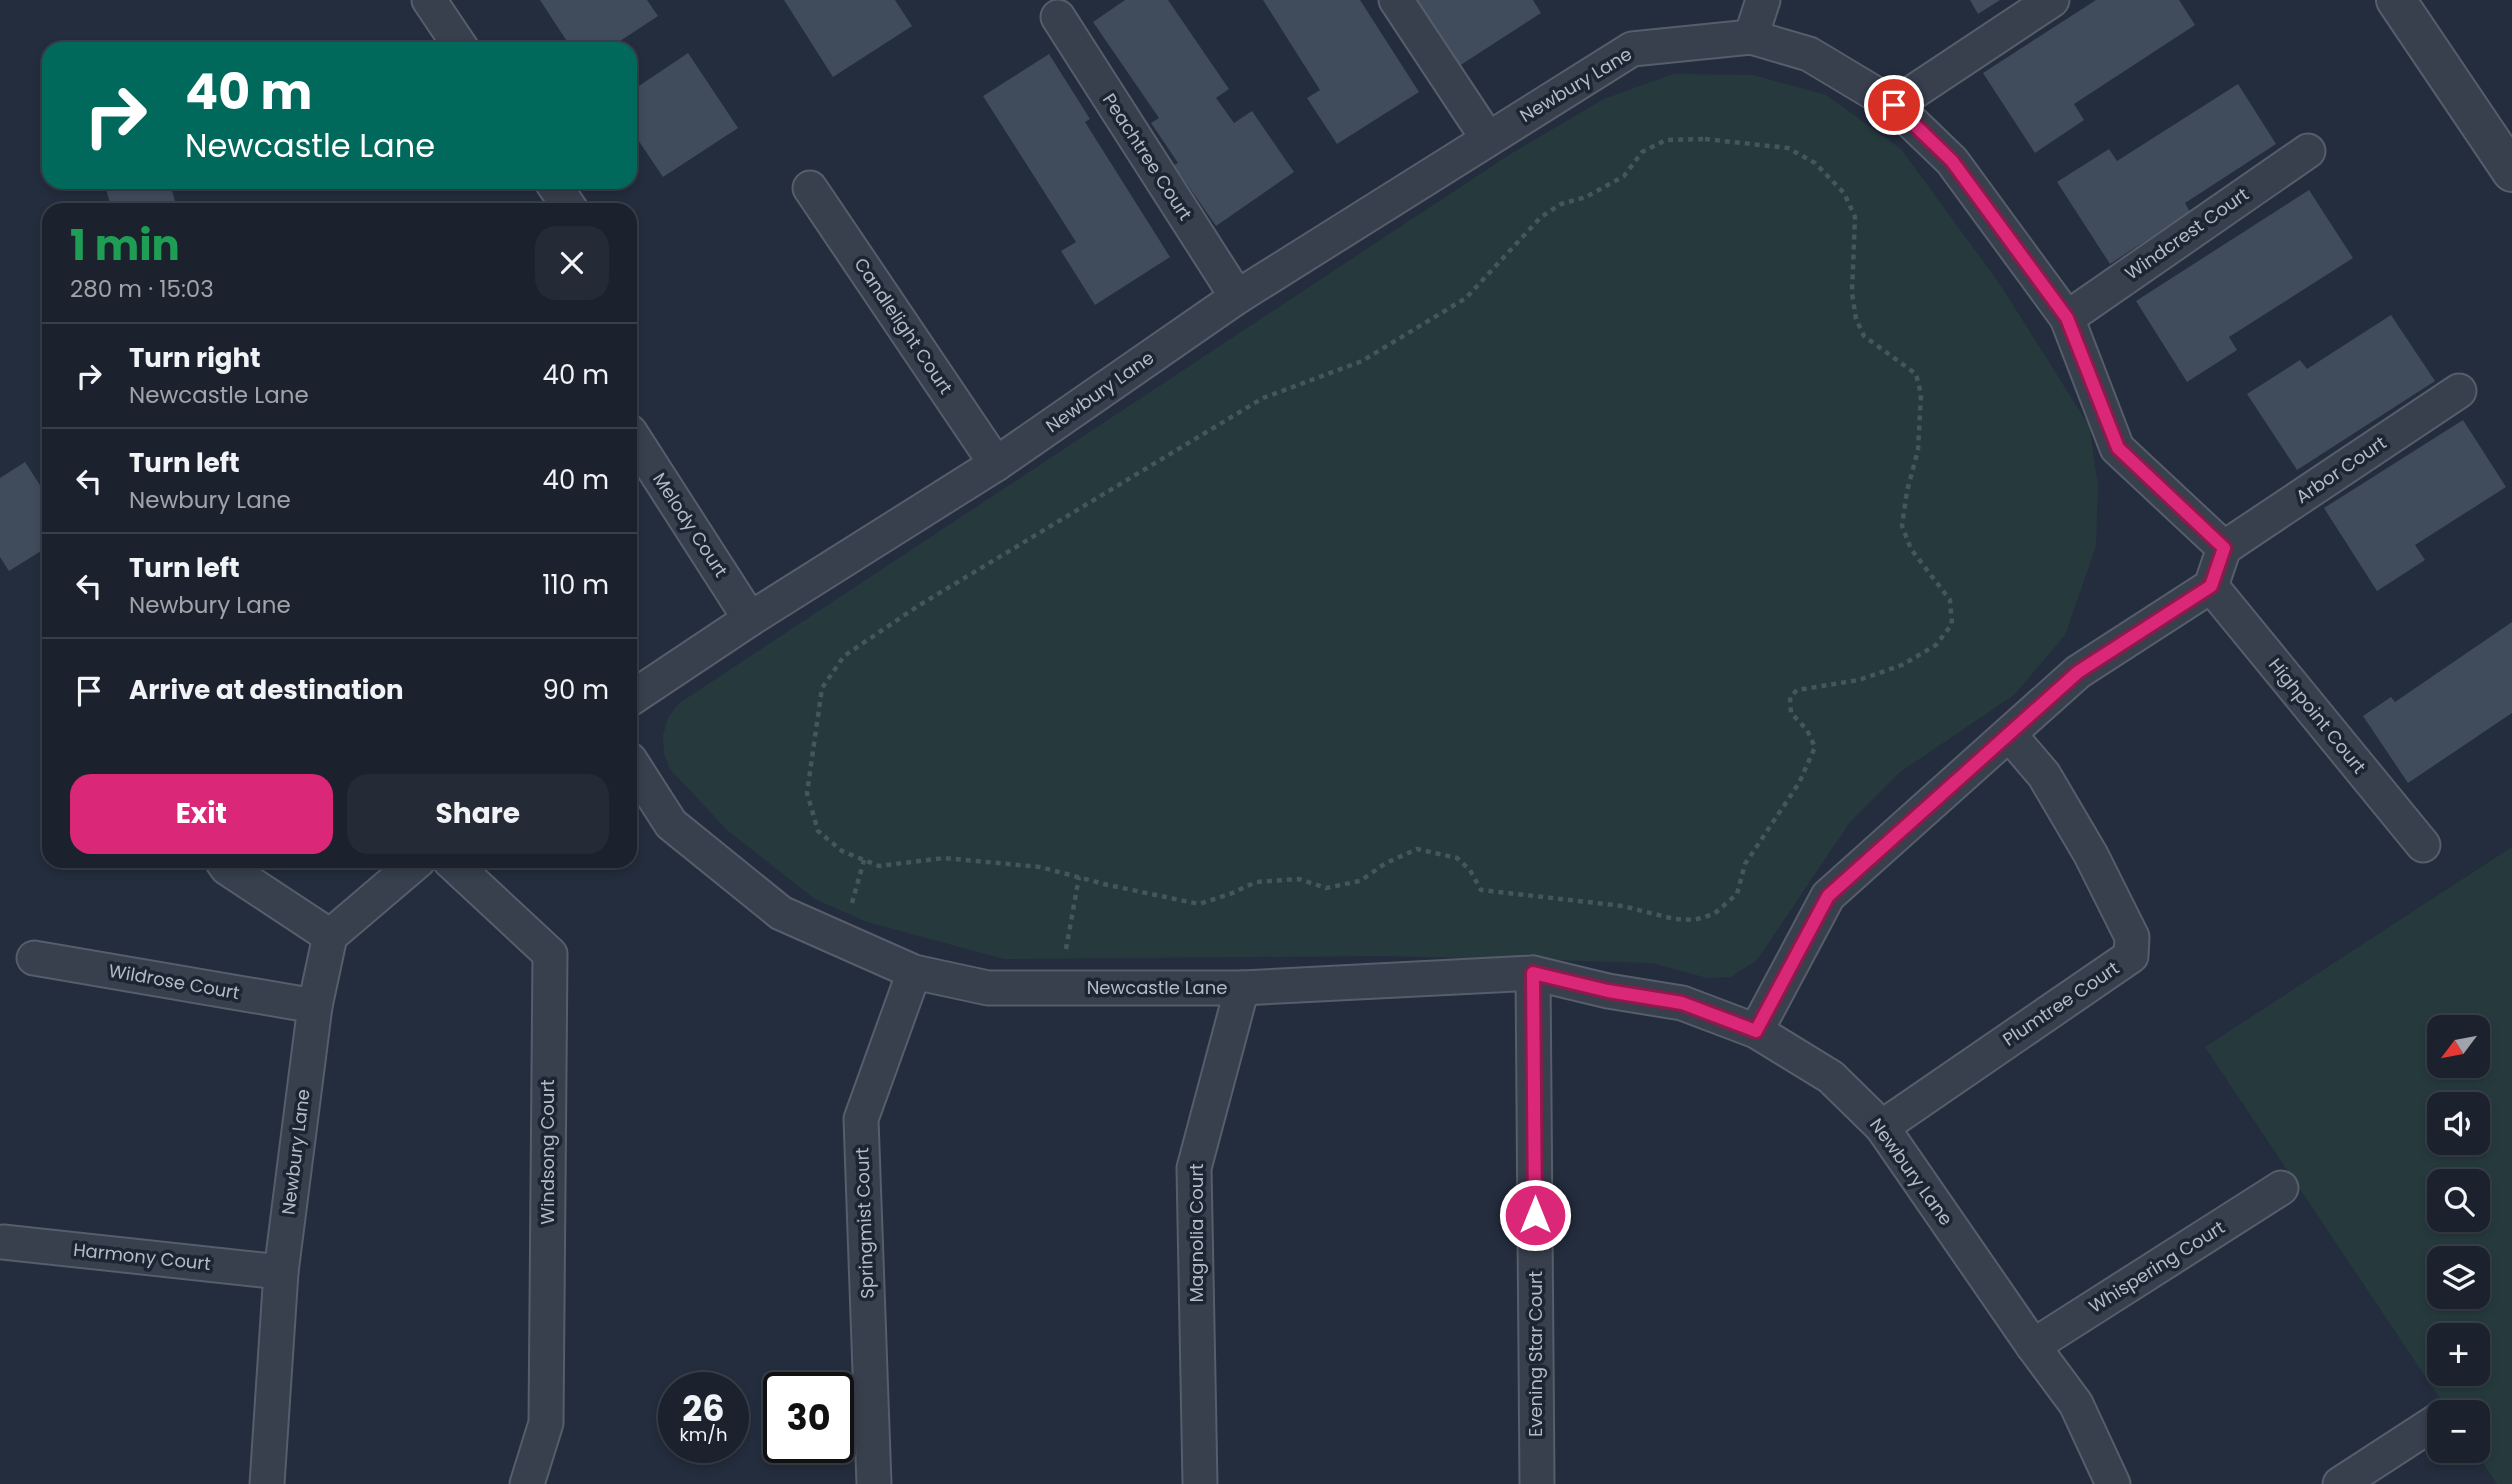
<!DOCTYPE html>
<html lang="en">
<head>
<meta charset="utf-8">
<style>
  body { margin:0; font-family:Poppins,sans-serif; background:#242a36; color:#f1f3f6; height:100vh; display:flex; flex-direction:column; font-size:26px; white-space:nowrap }
  * { box-sizing:border-box; margin:0 }
  p { font-size:23px; color:#a0a4aa }
  .icon { flex:none; width:38px; height:38px; fill:none; stroke:currentColor; stroke-width:2; stroke-linecap:round; stroke-linejoin:round }
  .map { position:relative; flex:1; overflow:hidden }
  .side { position:absolute; left:42px; top:203px; width:595px; height:665px; display:flex; flex-direction:column; background:#1b222e; border-radius:21px; box-shadow:0 4px 10px #0003,0 0 0 2px #393f4a }
  .side>* { flex:none }
  .hud { position:absolute; left:42px; top:42px; width:595px; height:147px; border-radius:21px; box-shadow:0 4px 10px #0003,0 0 0 2px #393f4a; background:#00695c; color:#fff; overflow:hidden }
  .needle { width:46px; rotate:238deg }
  .controls { position:absolute; left:2427px; top:1015px; display:grid; gap:14px }
  .controls a { display:grid; place-items:center; width:63px; height:63px; border-radius:14px; background:#1b222e; box-shadow:0 4px 10px #0003,0 0 0 2px #393f4a; font-size:35px }
  .speed { position:absolute; left:658px; top:1372px; display:flex; gap:14px; font-size:35px; font-weight:700; text-align:center }
  .speed>* { display:grid; place-content:center; width:91px; height:91px; border-radius:50%; background:#1b222e; box-shadow:0 4px 10px #0003,0 0 0 2px #393f4a; line-height:1 }
  .speed small { font-size:18px; font-weight:400 }
  .speed .limit { border:4px solid #111; border-radius:10px; background:#fff; color:#111 }
  .pin { position:absolute; display:grid; place-items:center; width:60px; height:60px; color:#fff; margin:-30px; border:4px solid #fff; border-radius:50%; box-shadow:0 2px 7px #0007 }
  .me { position:absolute; width:77px; margin:-38px; rotate:0deg; stroke-linejoin:round; filter:drop-shadow(0 0 5px #0008) }
  .turn { display:flex; align-items:center; gap:24px; height:147px; padding:0 28px; font-size:32px }
  .turn .icon { width:91px; height:91px; stroke-width:2.5 }
  .turn b { display:block; font-size:49px; line-height:60px }
  .round { display:grid; place-items:center; flex:none; width:74px; height:74px; border-radius:21px; background:#242a36 }
  .summary { display:flex; align-items:center; justify-content:space-between; height:119px; padding:0 28px }
  h1 { font-size:42px; font-weight:700; line-height:52px; color:#1e9e55 }
  .cta { display:flex; gap:14px; margin-top:auto; padding:14px 28px }
  .cta a { flex:1; height:80px; border-radius:21px; background:#db2777; color:#fff; font-size:28px; font-weight:700; line-height:80px; text-align:center }
  .cta a+a { background:#242a36; color:#f1f3f6 }
  ul { padding:0; list-style:none }
  li { display:flex; align-items:center; gap:21px; height:105px; padding:0 28px; border-top:2px solid #393f4a }
  li div { flex:1 }
  li b { display:block; font-size:26px }
  li em { font-style:normal }
  .map>svg:first-child { display:block }
</style>
</head>
<body>
<div class="map">
<svg width="2512" height="1484" viewBox="0 0 2512 1484">
  <rect width="100%" height="100%" fill="#242d3d"/>
  <g fill="#263a3e" fill-rule="evenodd">
    <polygon points="1673,74 1753,75 1826,95 1901,149 2001,286 2089,426 2098,485 2096,546 2065,635 2014,695 1900,772 1850,822 1757,960 1731,977 1707,978 1652,963 1511,959 1382,956 1004,959 867,922 815,899 727,830 670,769 664,753 663,735 668,718 678,704 1512,153 1604,99"/>
    <path d="M2512,847V1484H2497L2475,1451H2478V1412H2449L2205,1047ZM2440,1027H2478V1066H2440ZM2440,1104H2478V1143H2440ZM2440,1181H2478V1220H2440ZM2440,1258H2478V1297H2440ZM2440,1335H2478V1374H2440Z"/>
  </g>
  <g fill="#404b5c">
    <polygon points="540,0 647,0 658,16 608,49 572,49"/>
    <polygon points="784,0 895,0 912,26 833,77"/>
    <polygon points="1125,0 1168,0 1229,89 1216,98 1234,123 1252,111 1294,172 1216,226 1174,165 1178,163 1151,123 1159,118 1093,22"/>
    <polygon points="1263,0 1360,0 1419,92 1337,144 1307,98 1320,90"/>
    <polygon points="1416,0 1533,0 1541,13 1459,66"/>
    <polygon points="1970,0 2000,0 1978,14"/>
    <polygon points="2096,0 2179,0 2195,25 2074,104 2084,120 2035,153 1983,73"/>
    <polygon points="688,53 738,128 663,177 630,128 630,92"/>
    <polygon points="1049,54 1090,119 1085,122 1170,257 1095,305 1061,251 1076,242 983,96"/>
    <polygon points="2238,84 2276,144 2185,203 2190,212 2110,264 2057,182 2109,149 2117,161"/>
    <polygon points="104,182 170,182 177,210 112,210"/>
    <polygon points="321,182 346,182 346,183 323,189"/>
    <polygon points="2309,190 2353,258 2229,337 2237,350 2187,382 2136,301"/>
    <polygon points="2391,315 2435,381 2297,470 2247,394 2300,360 2307,369"/>
    <polygon points="2463,420 2506,487 2415,545 2425,560 2377,591 2324,508"/>
    <polygon points="25,462 49,499 49,546 9,571 0,557 0,478"/>
    <polygon points="2512,622 2512,713 2408,783 2363,716 2391,697 2395,702"/>
  </g>
  <g fill="none" stroke-linecap="round" stroke-linejoin="round">
    <defs>
      <g id="minor">
        <polyline points="429,0 462,49"/>
        <polyline points="1396,0 1488,139"/>
        <polyline points="1058,17 1237,297"/>
        <polyline points="1751,37 1763,0"/>
        <polyline points="1894,105 2052,0"/>
        <polyline points="552,182 571,210"/>
        <polyline points="810,188 996,464"/>
        <polyline points="2067,318 2308,151"/>
        <polyline points="630,432 750,619"/>
        <polyline points="2224,548 2459,391"/>
        <polyline points="2211,586 2423,845"/>
        <polyline points="630,699 750,619 996,464 1237,297 1632,49 1751,37 1809,54 1894,105 1952,161 2067,318 2117,448 2224,548 2211,586 2078,672 1828,896 1756,1031"/>
        <polyline points="630,760 671,824 781,913 914,972 988,988 1242,988 1533,973 1608,991 1682,1003 1756,1031 1831,1077 1882,1127 2033,1346 2076,1404 2113,1484"/>
        <polyline points="222,861 227,868 330,936"/>
        <polyline points="450,861 550,954 546,1423 527,1484"/>
        <polyline points="34,958 315,1006"/>
        <polyline points="1533,973 1537,1484"/>
        <polyline points="1882,1127 2131,956 2132,937 2091,855 2044,775 2009,734"/>
        <polyline points="3,1242 281,1272"/>
        <polyline points="2033,1346 2281,1188"/>
        <polyline points="267,1484 281,1272 315,1006 330,936 418,861"/>
        <polyline points="874,1484 861,1119 914,972"/>
        <polyline points="1200,1484 1194,1168 1242,988"/>
        <polyline points="2340,1484 2440,1419"/>
      </g>
      <polyline id="tertiary" points="2396,0 2512,172"/>
    </defs>
    <use href="#minor" stroke="#565d6b" stroke-width="37"/>
    <use href="#tertiary" stroke="#565d6b" stroke-width="42"/>
    <g stroke="#44575b" stroke-width="4.5" stroke-dasharray="5 5" stroke-linecap="butt">
      <polygon points="1705,139 1788,148 1815,163 1844,193 1855,217 1852,293 1856,319 1864,336 1916,374 1921,394 1918,450 1907,491 1902,526 1911,549 1950,600 1952,624 1936,645 1902,665 1859,680 1797,690 1790,697 1791,713 1807,730 1815,747 1799,783 1745,864 1737,894 1714,914 1694,920 1674,919 1623,906 1481,890 1470,870 1457,858 1417,849 1386,863 1360,881 1326,888 1299,879 1256,882 1230,894 1199,904 1108,885 1040,867 944,858 879,866 842,851 818,831 807,793 822,688 844,656 918,606 1263,398 1362,361 1466,298 1541,217 1561,204 1586,197 1624,176 1642,152 1666,140"/>
      <polyline points="852,903 864,860"/>
      <polyline points="1066,949 1079,877"/>
    </g>
    <use href="#minor" stroke="#383f4d" stroke-width="33"/>
    <use href="#tertiary" stroke="#383f4d" stroke-width="38"/>
  </g>
  <g fill="none" stroke-linecap="round" stroke-linejoin="round">
    <defs>
      <polyline id="route" points="1535,1215 1533,973 1608,991 1682,1003 1756,1031 1828,896 2078,672 2211,586 2224,548 2118,448 2067,318 1952,161 1894,105"/>
    </defs>
    <use href="#route" stroke="#8e194d" stroke-width="18"/>
    <use href="#route" stroke="#db2777" stroke-width="12"/>
  </g>
  <g text-anchor="middle" stroke-width="7" stroke-linejoin="round" paint-order="stroke">
    <g font-size="18" fill="#b3bac8" stroke="#1d2432">
      <text transform="translate(1576 85) rotate(-31)" y="6">Newbury Lane</text>
      <text transform="translate(1147 157) rotate(57)" y="6">Peachtree Court</text>
      <text transform="translate(2187 234) rotate(-35)" y="6">Windcrest Court</text>
      <text transform="translate(903 326) rotate(56)" y="6">Candlelight Court</text>
      <text transform="translate(1100 392) rotate(-35)" y="6">Newbury Lane</text>
      <text transform="translate(2341 470) rotate(-34)" y="6">Arbor Court</text>
      <text transform="translate(690 525) rotate(57)" y="6">Melody Court</text>
      <text transform="translate(2317 716) rotate(51)" y="6">Highpoint Court</text>
      <text transform="translate(174 982) rotate(10)" y="6">Wildrose Court</text>
      <text x="1157" y="994">Newcastle Lane</text>
      <text transform="translate(2061 1004) rotate(-34)" y="6">Plumtree Court</text>
      <text transform="translate(296 1152) rotate(-83)" y="6">Newbury Lane</text>
      <text transform="translate(548 1152) rotate(-90)" y="6">Windsong Court</text>
      <text transform="translate(1911 1172) rotate(54)" y="6">Newbury Lane</text>
      <text transform="translate(865 1223) rotate(-92)" y="6">Springmist Court</text>
      <text transform="translate(1197 1233) rotate(-90)" y="6">Magnolia Court</text>
      <text transform="translate(142 1257) rotate(6)" y="6">Harmony Court</text>
      <text transform="translate(2157 1267) rotate(-32)" y="6">Whispering Court</text>
      <text transform="translate(1536 1354) rotate(-90)" y="6">Evening Star Court</text>
    </g>
  </g>
</svg>
<div class="controls">
<a><svg class="needle" viewBox="-14 -14 28 28"><path d="M0-13l5 13h-10z" fill="#e53935"/><path d="M0 13l5-13h-10z" fill="#a0a4aa"/></svg></a>
<a><svg class="icon" aria-label="sound" viewBox="0 0 24 24"><path d="M4 9h4l5-4v14l-5-4H4zM17 9q2 3 0 6"/></svg></a>
<a><svg class="icon" aria-label="search" viewBox="0 0 24 24"><circle cx="10" cy="10" r="6"/><path d="M15 15l6 6"/></svg></a>
<a><svg class="icon" aria-label="layers" viewBox="0 0 24 24"><path d="M12 4l9 5-9 5-9-5zM3 14l9 5 9-5"/></svg></a>
<a>+</a>
<a>−</a>
</div>
<div class="speed"><div>26<small>km/h</small></div><div class="limit">30</div></div>
<div class="pin" style="left:1894px;top:105px;background:#d93025"><svg class="icon" aria-label="arrive" viewBox="0 0 24 24"><path d="M6 21V4h12l-3 4 3 4H6"/></svg></div>
<svg class="me" style="left:1535px;top:1215px" viewBox="-20 -20 40 40"><circle r="17" fill="#db2777" stroke="#fff" stroke-width="3"/><path d="M0-11L8 9 0 5-8 9z" fill="#fff"/></svg>
<div class="hud">
<div class="turn"><svg class="icon" aria-label="right" viewBox="0 0 24 24"><path d="M7 20v-9h11M14 6l5 5-5 5"/></svg><div><b>40 m</b>Newcastle Lane</div></div>
</div>
<section class="side">
<div class="summary"><div><h1>1 min</h1><p>280 m · 15:03</p></div><a class="round"><svg class="icon" aria-label="close" viewBox="0 0 24 24"><path d="M6 6l12 12M18 6L6 18"/></svg></a></div>
<ul>
<li><svg class="icon" aria-label="right" viewBox="0 0 24 24"><path d="M7 20v-9h11M14 6l5 5-5 5"/></svg><div><b>Turn right</b><p>Newcastle Lane</p></div><em>40 m</em></li>
<li><svg class="icon" aria-label="left" viewBox="0 0 24 24"><path d="M17 20v-9H6M10 6l-5 5 5 5"/></svg><div><b>Turn left</b><p>Newbury Lane</p></div><em>40 m</em></li>
<li><svg class="icon" aria-label="left" viewBox="0 0 24 24"><path d="M17 20v-9H6M10 6l-5 5 5 5"/></svg><div><b>Turn left</b><p>Newbury Lane</p></div><em>110 m</em></li>
<li><svg class="icon" aria-label="arrive" viewBox="0 0 24 24"><path d="M6 21V4h12l-3 4 3 4H6"/></svg><div><b>Arrive at destination</b></div><em>90 m</em></li>
</ul>
<div class="cta"><a>Exit</a><a>Share</a></div>
</section>
</div>
</body>
</html>
